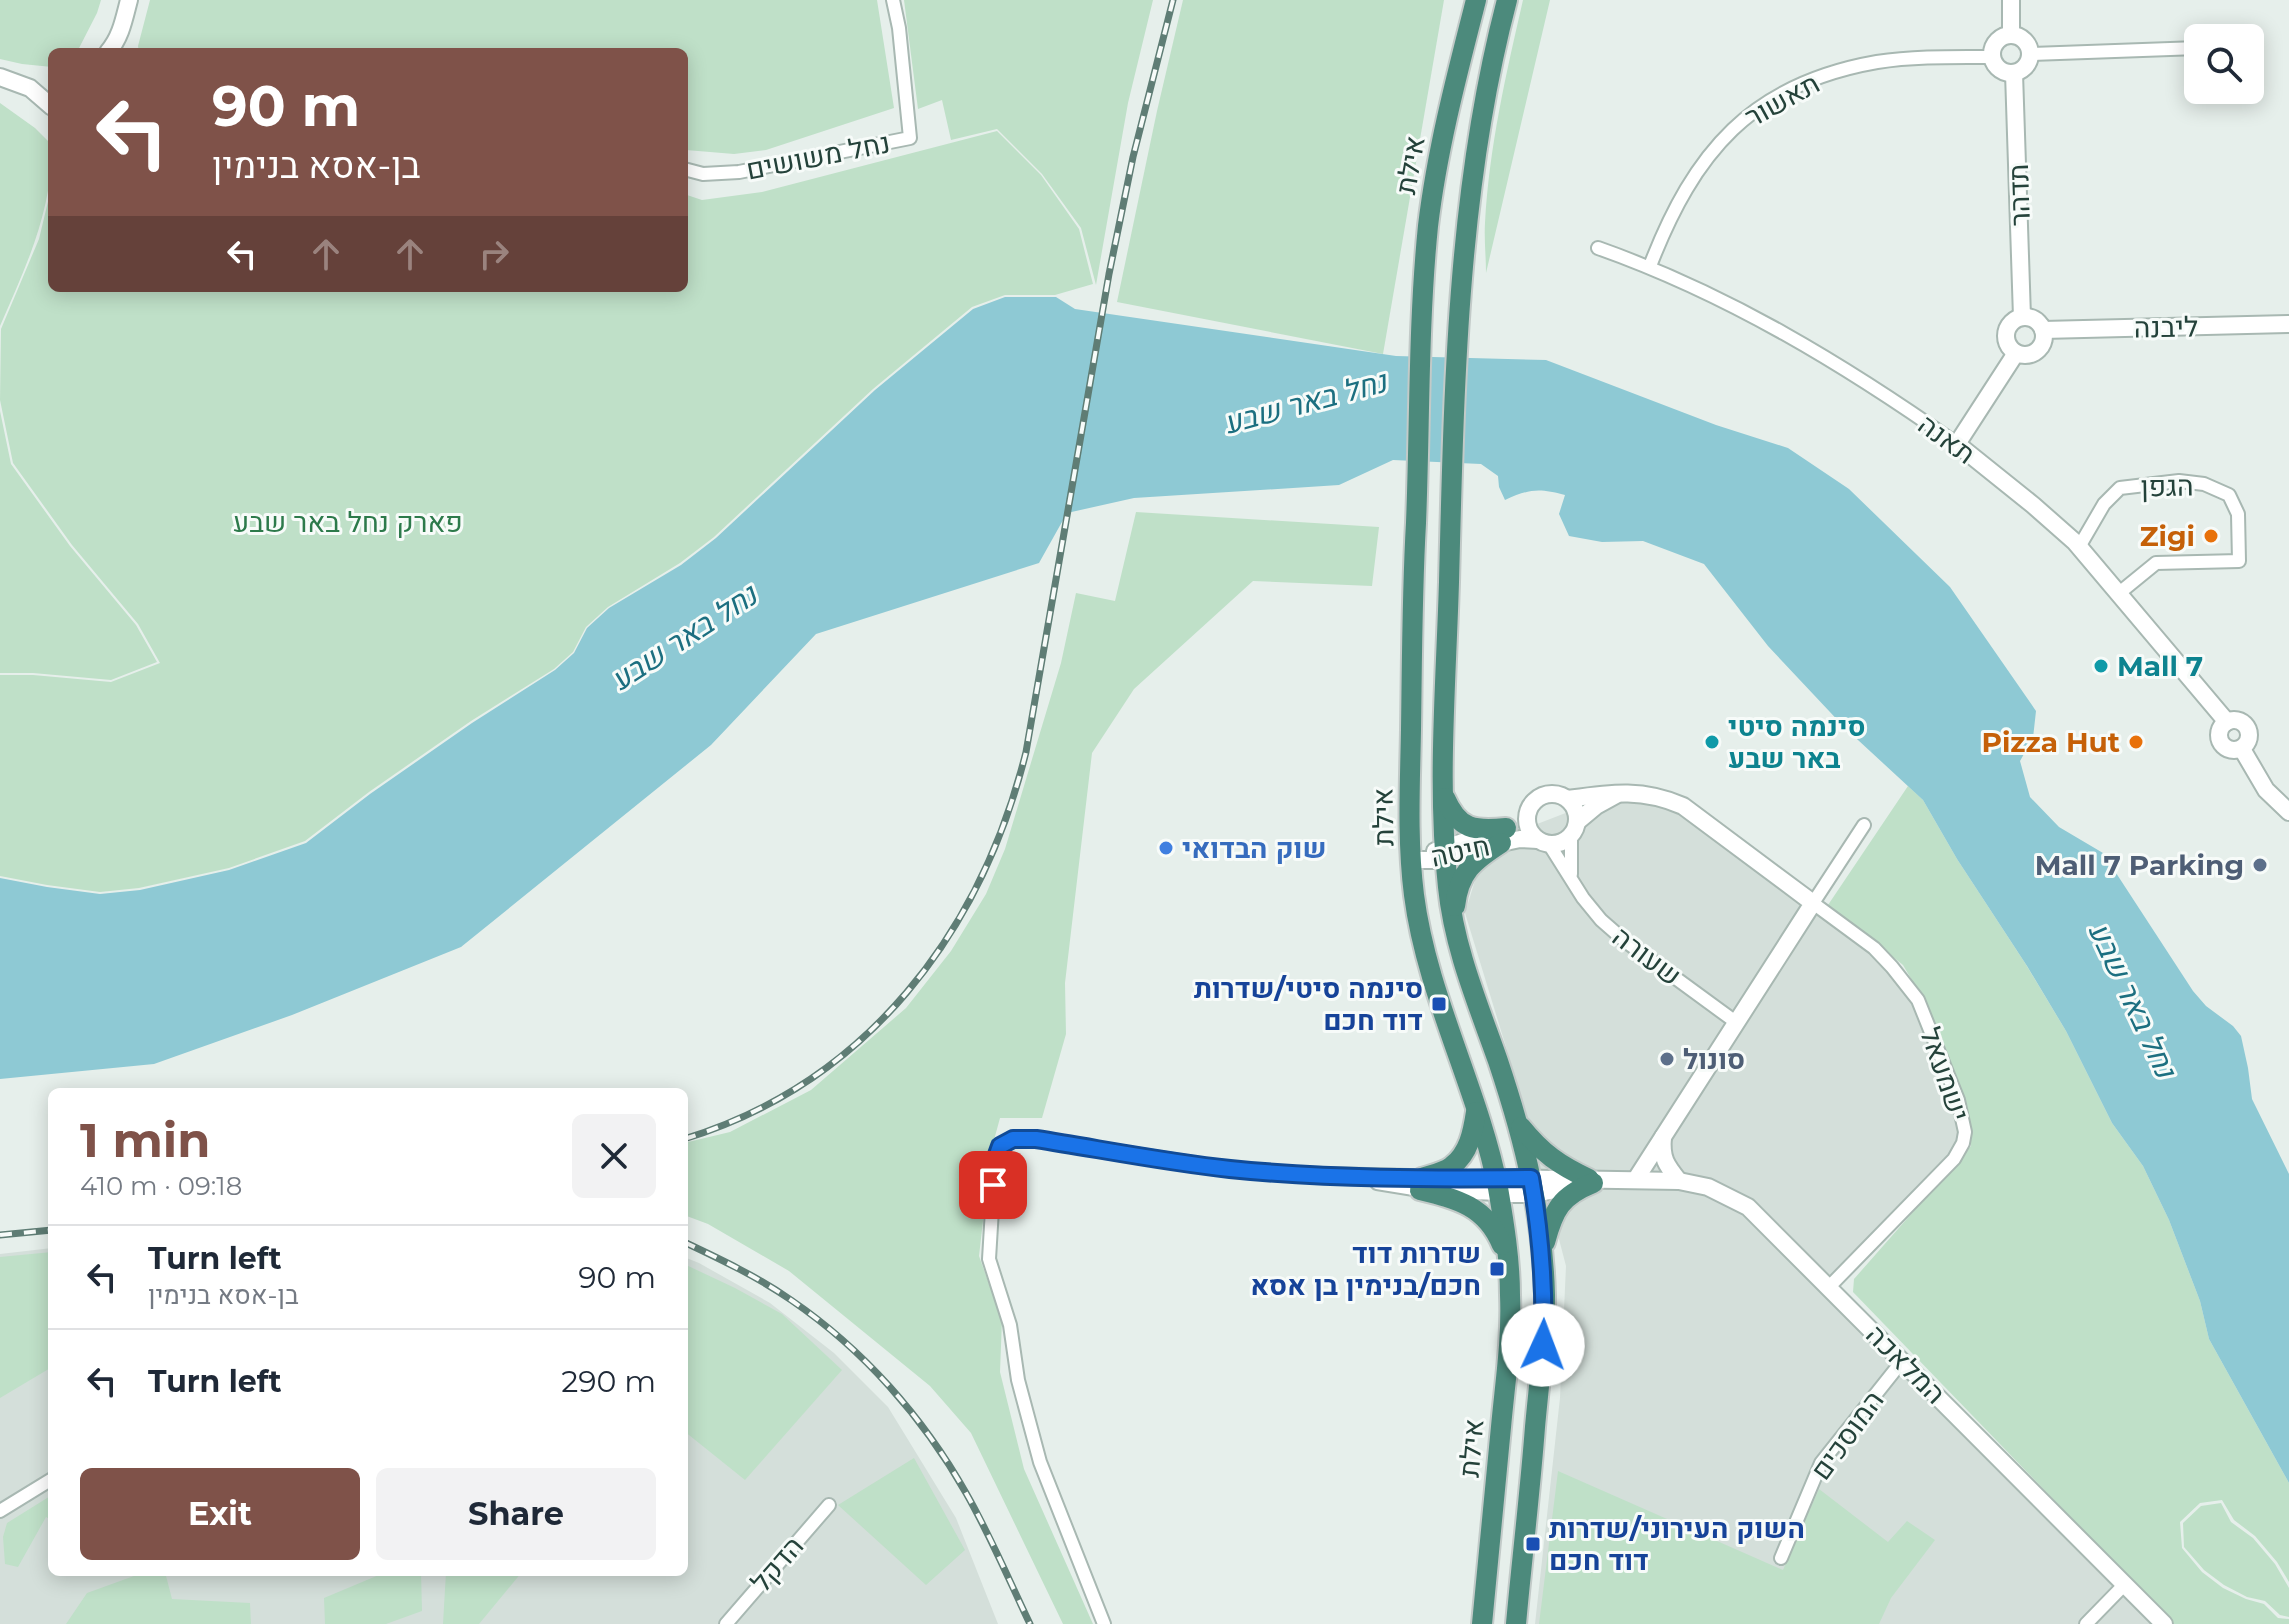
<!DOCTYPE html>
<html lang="en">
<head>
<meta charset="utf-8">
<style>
  body { margin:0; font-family:Montserrat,Heebo,sans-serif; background:#f2f2f3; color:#1f2937; height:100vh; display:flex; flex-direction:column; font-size:30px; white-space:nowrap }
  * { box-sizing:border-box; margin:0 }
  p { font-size:26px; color:#747a83 }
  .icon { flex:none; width:44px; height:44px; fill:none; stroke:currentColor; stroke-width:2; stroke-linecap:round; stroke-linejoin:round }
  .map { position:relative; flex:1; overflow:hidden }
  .details { position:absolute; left:48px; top:1088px; width:640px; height:488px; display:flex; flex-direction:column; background:#fff; border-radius:12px; box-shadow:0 4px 20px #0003 }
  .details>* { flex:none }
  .guide { position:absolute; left:48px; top:48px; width:640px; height:244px; border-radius:12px; box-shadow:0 4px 20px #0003; background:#7f5249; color:#fff; overflow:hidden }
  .tools { position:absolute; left:2184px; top:24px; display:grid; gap:16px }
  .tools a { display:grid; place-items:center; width:80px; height:80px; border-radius:12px; background:#fff; box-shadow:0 4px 20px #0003; font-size:40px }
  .pin { position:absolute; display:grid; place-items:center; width:68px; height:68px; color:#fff; margin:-34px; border-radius:16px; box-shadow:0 4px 12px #0006 }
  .me { position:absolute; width:88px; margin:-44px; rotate:2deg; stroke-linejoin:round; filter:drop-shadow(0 0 6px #0008) }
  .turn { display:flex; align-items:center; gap:28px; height:168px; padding:0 32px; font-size:36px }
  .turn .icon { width:104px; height:104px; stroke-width:2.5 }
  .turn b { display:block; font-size:56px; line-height:68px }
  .lanes { display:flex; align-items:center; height:76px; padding:0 32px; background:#0003; justify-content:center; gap:40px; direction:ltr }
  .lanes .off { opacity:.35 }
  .round { display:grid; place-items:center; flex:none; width:84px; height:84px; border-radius:12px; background:#f2f2f3 }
  .overview { display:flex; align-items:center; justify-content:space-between; height:136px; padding:0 32px }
  h1 { font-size:48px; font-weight:700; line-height:60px; color:#7f5249 }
  .button { display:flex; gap:16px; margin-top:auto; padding:16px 32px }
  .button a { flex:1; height:92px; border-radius:12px; background:#7f5249; color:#fff; font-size:32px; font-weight:700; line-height:92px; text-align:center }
  .button a+a { background:#f2f2f3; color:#1f2937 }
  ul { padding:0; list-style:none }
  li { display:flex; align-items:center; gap:24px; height:104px; padding:0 32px; border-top:2px solid #e0e1e3 }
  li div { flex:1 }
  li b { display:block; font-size:30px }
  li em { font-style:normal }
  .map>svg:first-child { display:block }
</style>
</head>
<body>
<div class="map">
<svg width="2289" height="1624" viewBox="0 0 2289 1624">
  <rect width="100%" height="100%" fill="#e6efeb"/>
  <g fill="#d4dfda">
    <polygon points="1641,796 1666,803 1888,966 1923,1014 1969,1136 1958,1159 1839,1287 2175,1624 1535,1624 1560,1398 1566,1266 1525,1109 1465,913 1476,877 1502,848 1532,826 1594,802"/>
    <polygon points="52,1248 52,1572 684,1572 684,1257 699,1263 770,1303 834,1353 888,1407 956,1518 998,1624 0,1624 0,1254"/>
  </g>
  <g fill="#bfe0c8">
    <polygon points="0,0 101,0 97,13 77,52 52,52 52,67 22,64 0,59"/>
    <polygon points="150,0 877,0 894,108 766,150 734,154 686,150 684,149 684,52 139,52 138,46"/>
    <polygon points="904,0 1153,0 1128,103 1096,285 1081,228 1042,174 997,129 951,140 942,100 918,109"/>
    <polygon points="1183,0 1444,0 1383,354 1117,302 1157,111"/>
    <path d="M1523,0H1550L1486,273C1486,256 1484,240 1485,223C1489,148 1506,74 1523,0Z"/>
    <path d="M0,103L35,128L52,145C52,213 26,266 0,326Z"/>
    <polygon points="997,131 1041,175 1079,229 1093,284 1055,295 1005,295 972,307 873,389 714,537 680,563 608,607 586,627 573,652 554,669 471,721 369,792 305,841 229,868 139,888 100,892 47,885 0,876 0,675 33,675 111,682 160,663 138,624 72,545 13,463 0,400 1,329 39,239 52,185 52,288 684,288 684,194 702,200 762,192"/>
    <polygon points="0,411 11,464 70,546 136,625 157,662 111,680 33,673 0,673"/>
    <polygon points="1136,512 1379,527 1372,586 1253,581 1134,689 1092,753 1065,983 1066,1034 1042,1118 1000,1118 991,1151 979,1256 1002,1320 1000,1372 1024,1469 1093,1624 1063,1624 971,1433 930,1386 789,1271 708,1224 684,1215 684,1143 730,1132 811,1090 906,1008 951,951 986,894 1005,849 1061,663 1076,593 1115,601"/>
    <polygon points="1908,786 1923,800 1957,859 2025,963 2066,1031 2112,1123 2143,1166 2169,1220 2200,1301 2209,1339 2289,1483 2289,1582 2277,1562 2255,1536 2234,1520 2222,1500 2200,1503 2180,1522 2182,1548 2202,1572 2223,1588 2246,1599 2264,1604 2278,1618 2289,1619 2289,1624 2174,1624 1853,1292 1854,1279 1971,1146 1962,1091 1920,994 1903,965 1828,905"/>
    <polygon points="52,1252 52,1367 0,1398 0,1257"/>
    <polygon points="684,1264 735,1288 782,1314 842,1370 745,1480 684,1431"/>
    <polygon points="914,1458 965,1550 926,1585 838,1505"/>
    <polygon points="1558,1471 1783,1570 1819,1489 1888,1542 1907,1521 1935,1540 1891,1598 1879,1624 1539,1624"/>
    <polygon points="52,1495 52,1520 46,1517 18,1567 5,1564 3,1537 7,1523"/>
    <polygon points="2221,1503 2231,1522 2253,1538 2275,1564 2289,1588 2289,1617 2280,1615 2265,1601 2247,1597 2224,1585 2204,1570 2184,1547 2183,1523 2201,1506"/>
    <polygon points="145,1572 165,1572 172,1599 250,1603 251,1624 66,1624 87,1593"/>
    <polygon points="386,1572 421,1572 422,1611 386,1624 325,1624 324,1598"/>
    <polygon points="446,1572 522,1572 479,1624 443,1624"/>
  </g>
  <path fill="#8ec9d4" d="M1005,297H1056L1075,309L1396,356L1546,360L1716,425L1788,448L1849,489L1950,587L2036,711L2033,738L2020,761L2030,797L2059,827L2103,853L2193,991L2206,1006L2233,1026L2241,1036L2248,1068L2252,1099L2289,1174V1483L2209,1339L2200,1301L2169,1220L2143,1166L2112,1123L2066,1031L2027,966L1957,859L1923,800L1845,728L1768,646L1704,564L1643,541L1602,542L1569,536L1559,514L1565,495C1539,488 1529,489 1505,500L1499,487L1498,476L1481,464L1393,460L1339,485L1134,498L1067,513L1039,563L816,634L711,745L461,947L292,1015L154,1064L0,1079V878L47,887L100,894L140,890L229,870L306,843L370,794L472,723L555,670L574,653L587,628L609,608L681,565L716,538L875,390L973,309Z"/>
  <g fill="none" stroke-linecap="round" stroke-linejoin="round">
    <defs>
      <g id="minor">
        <polyline points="2030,54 2198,48"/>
        <polyline points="684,169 703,174 739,172 910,138 899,28 893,0"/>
        <path d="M1598,248C1728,294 1845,365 1957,444"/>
        <path d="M1650,266C1694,152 1751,84 1877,62C1915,56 1954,57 1992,57"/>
        <polyline points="2079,547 2104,504 2120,488 2179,481 2204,484 2229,495 2238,514 2239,561 2156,563 2118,594"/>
        <polyline points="1549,844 1583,898 1601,920 1625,941 1737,1023"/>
        <polyline points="1571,874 1571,835"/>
        <polyline points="1377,1183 1426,1191"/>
        <polyline points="1448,1192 1499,1194"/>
        <polyline points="1829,1287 1954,1159 1963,1143 1965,1132 1958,1100 1918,1000 1892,967 1874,948 1813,903 1864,825"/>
        <polyline points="0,1511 52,1479"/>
        <polyline points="1781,1558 1821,1463 1903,1360"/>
        <polyline points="726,1624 829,1505"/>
        <polyline points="1104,1624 1040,1462 1018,1380 1010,1325 989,1259 995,1160 1000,1146 1013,1139 1036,1139 1225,1168 1280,1173 1496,1178"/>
        <polyline points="2086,1624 2125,1584"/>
      </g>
      <g id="tertiary">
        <circle cx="2011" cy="54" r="19"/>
        <polyline points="2011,35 2011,0"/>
        <path d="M108,52C121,37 124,19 129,0"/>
        <polyline points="2014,73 2022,317"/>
        <polyline points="0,77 30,88 52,107"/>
        <circle cx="2025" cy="336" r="19"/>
        <polyline points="2043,330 2289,324"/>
        <polyline points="2016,353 1957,444 2033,505 2075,542 2227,722"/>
        <circle cx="2234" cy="735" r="15"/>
        <polyline points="2242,749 2266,790 2289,812"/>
        <circle cx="1552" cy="819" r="25"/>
        <path d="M1568,799C1611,793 1642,788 1683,806L1813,903L1636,1179"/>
        <polyline points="1578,821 1596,806 1616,795"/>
        <polyline points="1435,851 1493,832"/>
        <polyline points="1411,860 1445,860 1501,843 1520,839 1538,840"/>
        <path d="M1663,1137C1661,1158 1666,1165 1679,1181"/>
        <polyline points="1496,1178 1679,1181 1708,1187 1748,1207 2164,1624"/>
        <polyline points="1499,1194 1534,1194 1577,1186"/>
      </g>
      <g id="trunk">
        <path d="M1476,0C1457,74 1437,150 1428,226C1418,325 1420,424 1416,523C1412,592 1412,661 1411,730C1410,785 1407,840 1414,895C1427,996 1478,1088 1498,1188C1504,1223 1510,1260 1510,1295C1512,1339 1505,1383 1501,1427C1495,1493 1488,1558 1482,1624"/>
        <path d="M1507,0C1457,190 1454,387 1449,582C1446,683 1437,786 1448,887C1454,948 1478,1004 1498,1061C1511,1100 1523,1140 1531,1180C1539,1218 1544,1257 1545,1295C1545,1339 1539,1383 1535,1427C1530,1493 1522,1558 1516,1624"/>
        <path d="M1445,798C1459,830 1474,831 1506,828"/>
        <path d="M1455,906C1459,872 1473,861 1501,843"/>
        <path d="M1521,1127C1542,1153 1559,1165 1589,1179"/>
        <path d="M1422,1178C1431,1175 1445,1172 1452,1166C1469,1153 1473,1132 1476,1112"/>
        <path d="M1420,1190C1457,1199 1486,1206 1502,1245"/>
        <path d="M1545,1242C1554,1209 1561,1196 1593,1183"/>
      </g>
    </defs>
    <use href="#minor" stroke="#a8b8b2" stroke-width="16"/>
    <use href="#tertiary" stroke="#a8b8b2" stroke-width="20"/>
    <use href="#trunk" stroke="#c2cac8" stroke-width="24"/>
    <use href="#minor" stroke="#fff" stroke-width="12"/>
    <use href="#tertiary" stroke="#fff" stroke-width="16"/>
    <use href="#trunk" stroke="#4c8a7c" stroke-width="20"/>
    <defs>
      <g id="rail">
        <path d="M684,1139C867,1083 981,933 1026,752L1109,274L1133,157L1173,0"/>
        <polyline points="0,1235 52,1230"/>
        <path d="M684,1242C720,1259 758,1277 791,1300C863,1349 923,1417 966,1493C990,1535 1009,1580 1030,1624"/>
      </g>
    </defs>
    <use href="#rail" stroke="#5f7d75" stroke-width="7"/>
    <use href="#rail" stroke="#f7fbf9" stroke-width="4" stroke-dasharray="12" stroke-linecap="butt"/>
  </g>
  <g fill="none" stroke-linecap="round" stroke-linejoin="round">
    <defs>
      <path id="route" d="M993,1185L995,1160L1000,1146L1013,1139H1036C1100,1149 1165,1162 1230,1169C1330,1179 1431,1179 1531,1178C1541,1236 1545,1287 1543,1345"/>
    </defs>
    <use href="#route" stroke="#114b97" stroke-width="20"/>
    <use href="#route" stroke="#1a73e8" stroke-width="14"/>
  </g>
  <g fill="#e8710a" stroke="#f7fbf9" stroke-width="3">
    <circle cx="2211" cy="536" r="8"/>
    <circle cx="2136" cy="742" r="8"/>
  </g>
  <g fill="#0f9aa8" stroke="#f7fbf9" stroke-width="3">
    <circle cx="2101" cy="666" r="8"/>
    <circle cx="1712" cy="742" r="8"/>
  </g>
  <circle fill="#3f7fe0" stroke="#f7fbf9" stroke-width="3" cx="1166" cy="848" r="8"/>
  <g fill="#5c6f8a" stroke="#f7fbf9" stroke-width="3">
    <circle cx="2260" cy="865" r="8"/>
    <circle cx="1667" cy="1059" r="8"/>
  </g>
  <g fill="#1a4fb4" stroke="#f7fbf9" stroke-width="3">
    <rect x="1431" y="996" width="16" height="16" rx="4"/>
    <rect x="1489" y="1261" width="16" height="16" rx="4"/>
    <rect x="1525" y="1536" width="16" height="16" rx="4"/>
  </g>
  <g text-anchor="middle" stroke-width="6" stroke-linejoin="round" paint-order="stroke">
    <g font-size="28" fill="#24423a" stroke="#f7fbf9">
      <text transform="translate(1782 100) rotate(-29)" y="10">תאשור</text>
      <text transform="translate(818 156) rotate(-11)" y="10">נחל משושים</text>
      <text transform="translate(1410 165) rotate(-80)" y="10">אילת</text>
      <text transform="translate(2019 195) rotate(-92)" y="10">תדהר</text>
      <text transform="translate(2166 327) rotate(-1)" y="10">ליבנה</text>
      <text transform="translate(1947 439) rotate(36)" y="10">תאנה</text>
      <text transform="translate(2167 486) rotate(-1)" y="10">הגפן</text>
      <text transform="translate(1383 817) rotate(-91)" y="10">אילת</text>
      <text transform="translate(1460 851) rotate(-12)" y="10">חיטה</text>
      <text transform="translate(1647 956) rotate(37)" y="10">שעורה</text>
      <text transform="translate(1945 1074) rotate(71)" y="10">ישמעאל</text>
      <text transform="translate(1906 1364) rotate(45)" y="10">המלאכה</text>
      <text transform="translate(1847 1435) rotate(-54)" y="10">המוסכים</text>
      <text transform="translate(1471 1448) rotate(-85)" y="10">אילת</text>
      <text transform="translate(777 1564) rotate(-49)" y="10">הדקל</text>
    </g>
    <g font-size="28" fill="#2d7a4b" stroke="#f7fbf9">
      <text x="348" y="532">פארק נחל באר שבע</text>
    </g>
    <g font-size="28" font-weight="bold" fill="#c56008" stroke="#f7fbf9" text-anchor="end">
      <text x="2195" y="546">Zigi</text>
      <text x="2120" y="752">Pizza Hut</text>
    </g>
    <g font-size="28" font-weight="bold" fill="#0d838f" stroke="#f7fbf9" text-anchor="start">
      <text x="2117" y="676">Mall 7</text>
      <text x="1728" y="736">סינמה סיטי<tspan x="1728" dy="32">באר שבע</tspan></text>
    </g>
    <g font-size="28" font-weight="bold" fill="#366cbe" stroke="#f7fbf9" text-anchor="start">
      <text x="1182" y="858">שוק הבדואי</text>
    </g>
    <g font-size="28" font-weight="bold" fill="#4e5e75" stroke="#f7fbf9" text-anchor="end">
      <text x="2244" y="875">Mall 7 Parking</text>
      <text x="1683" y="1069" text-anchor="start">סונול</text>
    </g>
    <g font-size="28" font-weight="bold" fill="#164399" stroke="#f7fbf9" text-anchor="end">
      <text x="1423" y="998">סינמה סיטי/שדרות<tspan x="1423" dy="32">דוד חכם</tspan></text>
      <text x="1481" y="1263">שדרות דוד<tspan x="1481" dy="32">חכם/בנימין בן אסא</tspan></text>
      <text x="1549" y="1538" text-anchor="start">השוק העירוני/שדרות<tspan x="1549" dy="32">דוד חכם</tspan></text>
    </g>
    <g font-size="30" font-style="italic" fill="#1c6f80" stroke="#f7fbf9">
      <text transform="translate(1305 403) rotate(-15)" y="10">נחל באר שבע</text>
      <text transform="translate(684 638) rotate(-33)" y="10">נחל באר שבע</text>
      <text transform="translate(2132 1000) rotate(65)" y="10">נחל באר שבע</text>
    </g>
  </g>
</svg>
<div class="tools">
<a><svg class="icon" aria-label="search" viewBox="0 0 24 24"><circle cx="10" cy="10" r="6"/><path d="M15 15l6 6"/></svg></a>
</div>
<div class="pin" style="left:993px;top:1185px;background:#d93025"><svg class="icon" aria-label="arrive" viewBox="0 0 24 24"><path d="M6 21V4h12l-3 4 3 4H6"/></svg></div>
<svg class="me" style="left:1543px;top:1345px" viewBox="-20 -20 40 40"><circle r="19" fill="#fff"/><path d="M0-13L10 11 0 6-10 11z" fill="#1a73e8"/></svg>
<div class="guide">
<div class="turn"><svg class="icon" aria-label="left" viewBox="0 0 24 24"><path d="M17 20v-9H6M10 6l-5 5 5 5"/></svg><div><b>90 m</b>בן-אסא בנימין</div></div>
<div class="lanes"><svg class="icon" aria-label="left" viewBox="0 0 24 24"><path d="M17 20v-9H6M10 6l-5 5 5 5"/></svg><svg class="icon off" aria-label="ahead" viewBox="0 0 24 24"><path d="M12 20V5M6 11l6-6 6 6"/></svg><svg class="icon off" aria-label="ahead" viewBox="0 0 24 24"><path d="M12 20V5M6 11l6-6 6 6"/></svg><svg class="icon off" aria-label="right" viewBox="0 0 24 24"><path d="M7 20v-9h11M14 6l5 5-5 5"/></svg></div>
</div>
<section class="details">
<div class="overview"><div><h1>1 min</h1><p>410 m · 09:18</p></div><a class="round"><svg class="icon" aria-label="close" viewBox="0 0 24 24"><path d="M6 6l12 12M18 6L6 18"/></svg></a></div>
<ul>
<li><svg class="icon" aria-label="left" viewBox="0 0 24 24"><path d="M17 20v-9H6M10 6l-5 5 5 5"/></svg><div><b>Turn left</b><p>בן-אסא בנימין</p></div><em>90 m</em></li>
<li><svg class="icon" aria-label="left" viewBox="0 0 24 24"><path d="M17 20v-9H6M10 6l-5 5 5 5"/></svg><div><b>Turn left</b></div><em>290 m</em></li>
</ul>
<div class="button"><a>Exit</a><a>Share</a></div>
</section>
</div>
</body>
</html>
